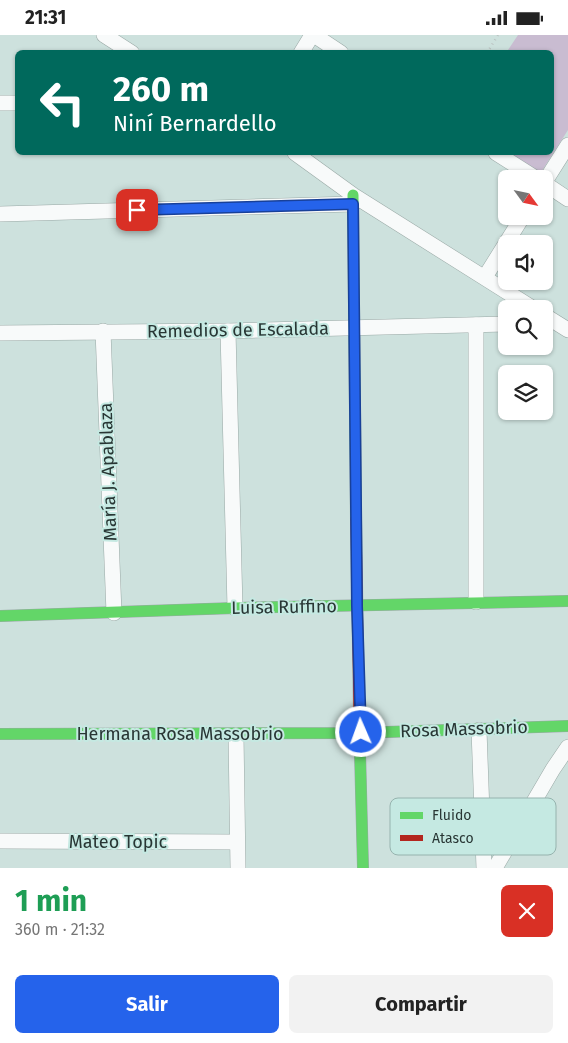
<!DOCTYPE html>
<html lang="es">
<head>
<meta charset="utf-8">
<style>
  body { margin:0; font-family:"Fira Sans",sans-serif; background:#f2f2f2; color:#222; height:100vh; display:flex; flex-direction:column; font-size:19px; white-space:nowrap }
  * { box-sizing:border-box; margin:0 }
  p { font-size:16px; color:#767676 }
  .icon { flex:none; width:28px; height:28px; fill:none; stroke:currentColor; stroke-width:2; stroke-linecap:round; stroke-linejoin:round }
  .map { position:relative; height:833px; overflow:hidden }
  .details { display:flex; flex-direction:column; background:#fff; flex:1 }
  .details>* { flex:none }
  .guide { position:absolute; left:15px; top:15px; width:539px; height:105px; border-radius:8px; box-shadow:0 1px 4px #0004; background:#00695c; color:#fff; overflow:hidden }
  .needle { width:32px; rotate:123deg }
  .tools { position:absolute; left:498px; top:135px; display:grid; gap:10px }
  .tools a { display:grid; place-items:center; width:55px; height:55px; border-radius:8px; background:#fff; box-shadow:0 1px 4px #0004; font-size:25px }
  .pin { position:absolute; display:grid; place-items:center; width:42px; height:42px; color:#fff; margin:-21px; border-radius:10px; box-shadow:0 2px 8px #0006 }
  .me { position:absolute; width:55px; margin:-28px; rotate:358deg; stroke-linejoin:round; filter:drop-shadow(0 0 4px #0008) }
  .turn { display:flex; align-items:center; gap:18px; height:105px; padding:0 15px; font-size:22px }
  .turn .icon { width:65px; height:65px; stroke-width:2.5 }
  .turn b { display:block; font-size:35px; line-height:42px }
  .round { display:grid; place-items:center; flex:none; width:52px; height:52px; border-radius:8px; background:#f2f2f2 }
  .summary { display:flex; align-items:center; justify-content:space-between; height:85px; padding:0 15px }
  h1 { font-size:30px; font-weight:700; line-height:38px; color:#1e9e55 }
  .cta { display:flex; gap:10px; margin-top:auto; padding:10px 15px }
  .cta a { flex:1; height:58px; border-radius:8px; background:#2563eb; color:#fff; font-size:20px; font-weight:700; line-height:58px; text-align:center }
  .cta a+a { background:#f2f2f2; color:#222 }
  .status { display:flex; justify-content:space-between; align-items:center; height:35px; padding:0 25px; background:#fff; direction:ltr }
  .status svg { height:14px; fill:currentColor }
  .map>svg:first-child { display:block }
</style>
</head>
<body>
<div class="status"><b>21:31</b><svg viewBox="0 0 49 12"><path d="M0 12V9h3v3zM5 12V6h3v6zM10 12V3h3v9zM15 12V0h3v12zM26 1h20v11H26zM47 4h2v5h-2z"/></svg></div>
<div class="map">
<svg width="568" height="833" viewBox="0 0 568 833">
  <rect width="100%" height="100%" fill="#cde1dd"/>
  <polygon fill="#c9bcd1" points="518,0 568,0 568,95 540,139 508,118 551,118 551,18 506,18"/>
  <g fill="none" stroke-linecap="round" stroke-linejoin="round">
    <defs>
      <g id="street">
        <polyline points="104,0 132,18"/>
        <polyline points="314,0 341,18"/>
        <polyline points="301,18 312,0"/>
        <polyline points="0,68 18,68"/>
        <polyline points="295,118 353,160 534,274"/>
        <polyline points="496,118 537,144"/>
        <polyline points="544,148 568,110"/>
        <polyline points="544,148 568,164"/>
        <polyline points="0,179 353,169"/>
        <polyline points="485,242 523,181"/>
        <polyline points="544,280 568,295"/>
        <polyline points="476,290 476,567"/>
        <polyline points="103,296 114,578"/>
        <polyline points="228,296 235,573"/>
        <polyline points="0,298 228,296 506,289"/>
        <polyline points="479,695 484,833"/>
        <polyline points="236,700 238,833"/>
        <polyline points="0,806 237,807"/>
        <polyline points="495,833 553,734 568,712"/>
      </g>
      <g id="fast">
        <polyline points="353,160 356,484"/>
        <polyline points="0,581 235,573 568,566"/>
        <polyline points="359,678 363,833"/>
        <polyline points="0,699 355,698 568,691"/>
      </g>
      <polyline id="jam" points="356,484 359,678"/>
    </defs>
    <use href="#street" stroke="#99a8a5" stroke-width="16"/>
    <use href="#fast" stroke="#99a8a5" stroke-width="12"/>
    <use href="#jam" stroke="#99a8a5" stroke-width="12"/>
    <polyline stroke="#bac1c0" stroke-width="2.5" stroke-dasharray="1 4" stroke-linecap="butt" points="487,18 498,0"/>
    <use href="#street" stroke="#f8fafa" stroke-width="15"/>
    <use href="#fast" stroke="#63d668" stroke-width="11"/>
    <use href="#jam" stroke="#b3261e" stroke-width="11"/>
  </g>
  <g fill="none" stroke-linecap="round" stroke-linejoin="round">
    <defs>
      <polyline id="route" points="137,175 353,169 357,571 361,697"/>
    </defs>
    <use href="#route" stroke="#184099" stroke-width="12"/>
    <use href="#route" stroke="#2563eb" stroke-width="9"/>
  </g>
  <g text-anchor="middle" stroke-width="4" stroke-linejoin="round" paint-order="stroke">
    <g font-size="18" fill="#283634" stroke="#c5e9e2">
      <text transform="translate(238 295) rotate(-1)" y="6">Remedios de Escalada</text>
      <text transform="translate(108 437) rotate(-92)" y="6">María J. Apablaza</text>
      <text transform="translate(284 572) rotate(-1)" y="6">Luisa Ruffino</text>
      <text transform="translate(464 694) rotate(-2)" y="6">Rosa Massobrio</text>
      <text x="180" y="705">Hermana Rosa Massobrio</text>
      <text x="118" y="813">Mateo Topic</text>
    </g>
  </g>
  <rect x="390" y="763" width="166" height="57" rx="8" fill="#c5e9e2" stroke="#96b3ae" stroke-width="1"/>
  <rect x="400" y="777" width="23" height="7" fill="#63d668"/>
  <rect x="400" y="800" width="23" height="6" fill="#b3261e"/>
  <g font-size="14" fill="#283634">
    <text x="432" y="785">Fluido</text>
    <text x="432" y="808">Atasco</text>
  </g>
</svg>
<div class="tools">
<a><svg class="needle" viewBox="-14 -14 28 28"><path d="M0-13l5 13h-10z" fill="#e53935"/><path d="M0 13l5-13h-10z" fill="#767676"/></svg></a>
<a><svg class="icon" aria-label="sound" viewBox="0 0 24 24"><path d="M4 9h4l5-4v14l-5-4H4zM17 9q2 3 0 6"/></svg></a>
<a><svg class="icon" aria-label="search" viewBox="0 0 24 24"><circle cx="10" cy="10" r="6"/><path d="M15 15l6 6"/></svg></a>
<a><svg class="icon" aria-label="layers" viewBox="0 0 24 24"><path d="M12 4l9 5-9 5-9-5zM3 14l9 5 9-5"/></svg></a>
</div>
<div class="pin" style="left:137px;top:175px;background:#d93025"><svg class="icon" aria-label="arrive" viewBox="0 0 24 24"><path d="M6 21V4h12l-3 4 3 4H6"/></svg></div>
<svg class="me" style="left:361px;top:697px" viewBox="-20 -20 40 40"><circle r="17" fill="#2563eb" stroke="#fff" stroke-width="3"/><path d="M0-11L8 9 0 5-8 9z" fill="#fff"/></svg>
<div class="guide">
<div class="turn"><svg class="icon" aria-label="left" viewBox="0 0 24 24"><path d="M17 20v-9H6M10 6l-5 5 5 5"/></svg><div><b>260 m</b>Niní Bernardello</div></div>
</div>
</div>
<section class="details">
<div class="summary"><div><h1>1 min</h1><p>360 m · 21:32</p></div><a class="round" style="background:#d93025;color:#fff"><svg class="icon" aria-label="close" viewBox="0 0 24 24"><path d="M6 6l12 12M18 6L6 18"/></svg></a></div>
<div class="cta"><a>Salir</a><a>Compartir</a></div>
</section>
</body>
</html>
